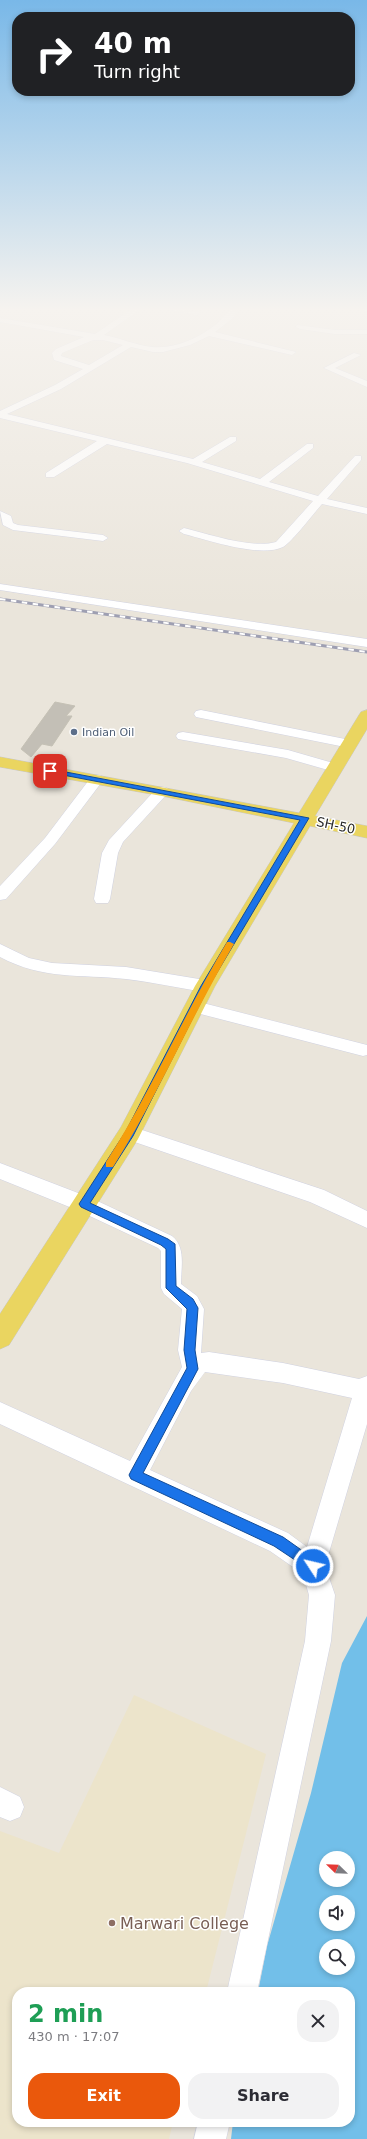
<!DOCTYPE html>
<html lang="en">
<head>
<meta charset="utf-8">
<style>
  body { margin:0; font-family:"DejaVu Sans",sans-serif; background:#f2f2f3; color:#2b2b33; height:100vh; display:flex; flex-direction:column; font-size:15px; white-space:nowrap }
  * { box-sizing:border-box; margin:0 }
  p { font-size:13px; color:#7c7c81 }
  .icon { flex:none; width:22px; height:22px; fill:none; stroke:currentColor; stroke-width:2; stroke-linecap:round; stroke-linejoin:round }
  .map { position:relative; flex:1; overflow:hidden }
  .details { position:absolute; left:12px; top:1987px; width:343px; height:140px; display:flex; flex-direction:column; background:#fff; border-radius:16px; box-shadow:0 2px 6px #0003 }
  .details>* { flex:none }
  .top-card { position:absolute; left:12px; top:12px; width:343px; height:84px; border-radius:16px; box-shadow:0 2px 6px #0003; background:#202124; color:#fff; overflow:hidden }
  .needle { width:26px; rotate:293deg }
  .tools { position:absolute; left:319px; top:1851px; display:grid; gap:8px }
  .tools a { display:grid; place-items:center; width:36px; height:36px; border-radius:50%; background:#fff; box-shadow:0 2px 6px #0003; font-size:20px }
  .pin { position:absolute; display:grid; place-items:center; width:34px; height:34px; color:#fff; margin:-17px; border-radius:8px; box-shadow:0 2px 6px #0006 }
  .me { position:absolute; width:44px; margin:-22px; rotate:305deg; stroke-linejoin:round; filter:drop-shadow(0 0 3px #0008) }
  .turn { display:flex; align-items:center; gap:14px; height:84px; padding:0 16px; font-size:18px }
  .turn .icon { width:52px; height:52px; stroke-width:2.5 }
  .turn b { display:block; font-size:28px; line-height:34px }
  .round { display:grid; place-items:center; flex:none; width:42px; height:42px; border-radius:16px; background:#f2f2f3 }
  .summary { display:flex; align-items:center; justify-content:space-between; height:68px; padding:0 16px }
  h1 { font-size:24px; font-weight:700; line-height:30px; color:#1e9e55 }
  .cta { display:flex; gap:8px; margin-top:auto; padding:8px 16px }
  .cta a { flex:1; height:46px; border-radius:16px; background:#ea580c; color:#fff; font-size:16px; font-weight:700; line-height:46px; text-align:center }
  .cta a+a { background:#f2f2f3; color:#2b2b33 }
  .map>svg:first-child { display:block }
</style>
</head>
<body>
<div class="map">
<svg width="367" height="2139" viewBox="0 0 367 2139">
  <rect width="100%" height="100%" fill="#eae5db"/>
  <polygon fill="#ece4cb" points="134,1695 266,1754 206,1992 17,1992 17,2122 173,2122 169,2139 0,2139 0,1831 59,1853"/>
  <path fill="#72bfe9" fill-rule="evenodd" d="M367,1616V2139H231L233,2122H350V1992H258L267,1946L311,1793L342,1663ZM326,1858H348V1880H326ZM326,1902H348V1924H326ZM326,1946H348V1968H326Z"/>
  <polygon fill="#c3bfb6" stroke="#c5c1b5" points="55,702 75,706 66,716 72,716 52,746 42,744 31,757 21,749"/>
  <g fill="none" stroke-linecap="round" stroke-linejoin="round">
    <defs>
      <g id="minor">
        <path d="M133,308H142L104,335C120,338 135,345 152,347C179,350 216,331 231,308H239L233,318L215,332L296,352L292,355L209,336L190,345L163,352H153L131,347L61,389L7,414L193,459L230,437H236V441L202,462L260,479L307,444H313V448L269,482L318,496L355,456H361V460L327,499L367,508V514L322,504C314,513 292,542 283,547C260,558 208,540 184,534L179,531L184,528C209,534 251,549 276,542L313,501L187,463L107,444L54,477H46V473L97,441L0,418V411L55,385L83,369L54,360L52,353L56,349L84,337L0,322V318L95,334ZM93,340H103L123,345L89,365L61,356L62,353Z"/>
        <polygon points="161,308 180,308 201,313 197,315"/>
        <polygon points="363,308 367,308 367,311 364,311"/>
        <polygon points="297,325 335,330 367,330 367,334 335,334 300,329 296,327"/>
        <polygon points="354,353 361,355 335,368 367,381 367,387 324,368"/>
        <polygon points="0,511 11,516 13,523 18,525 103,535 108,538 103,541 13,530 3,525"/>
        <polygon points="0,584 367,639 367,647 0,590"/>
        <polygon points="201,710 350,740 357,744 350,748 196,717 194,714 196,711"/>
        <polygon points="183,732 288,750 340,765 342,768 335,772 286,758 178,739 176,736 178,733"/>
        <polygon points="97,775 102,776 104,779 55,844 6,899 0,900 0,886 45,838 92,776"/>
        <polygon points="162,787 167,788 169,791 167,794 123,842 118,853 110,899 108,903 96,903 94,899 102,853 109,840 157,788"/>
        <path d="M0,944L29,958L52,963L126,967L205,980L211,982L213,986L211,990L205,992C179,988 152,982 126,979C80,974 43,980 0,957Z"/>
        <polygon points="195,1001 367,1045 367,1055 363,1056 189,1011 186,1007 189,1003"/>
        <polygon points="130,1126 324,1190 367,1211 367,1228 310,1202 123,1138 121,1133 123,1128"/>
        <path d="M0,1163L91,1198L172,1236C186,1247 181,1267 181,1284L197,1296L204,1309L201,1353L209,1352L283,1363L359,1379L367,1376V1424L325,1566L335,1595L331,1641L257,1992H227L305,1641L309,1595L303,1574L270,1551L0,1424V1402L130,1461L182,1367L178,1350L182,1309L164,1294L161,1288V1251L158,1248L77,1210L0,1179ZM205,1372L283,1383L352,1398L307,1547L288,1533L150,1470L191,1391Z"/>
        <polygon points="0,1787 20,1797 24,1807 20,1817 10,1821 0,1817"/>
        <polygon points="198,2122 230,2122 226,2139 194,2139"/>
      </g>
      <polygon id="primary" points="367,710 367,729 315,816 367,826 367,838 310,826 215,986 138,1139 9,1345 0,1349 0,1314 121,1127 195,986 294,823 162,796 0,767 0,757 299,813 359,715 361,712"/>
    </defs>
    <use href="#minor" stroke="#d0d2e1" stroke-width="1"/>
    <use href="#primary" stroke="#c7c7c7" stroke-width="1"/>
    <use href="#minor" fill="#fff" fill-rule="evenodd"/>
    <use href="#primary" fill="#ead560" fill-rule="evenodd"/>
    <defs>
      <polyline id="rail" points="0,599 367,652"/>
    </defs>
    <use href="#rail" stroke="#9e9fb2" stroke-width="3"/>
    <use href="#rail" stroke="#fff" stroke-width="2" stroke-dasharray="5.5" stroke-linecap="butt"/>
  </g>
  <linearGradient id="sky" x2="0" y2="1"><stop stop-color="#79b8e8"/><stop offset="0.51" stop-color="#f6f3ef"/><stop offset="1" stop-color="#f6f3ef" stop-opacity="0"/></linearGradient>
  <rect width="367" height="607" fill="url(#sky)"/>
  <polygon fill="#1a73e8" stroke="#114b97" points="50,769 309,818 209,986 133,1136 90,1203 168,1239 175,1244 176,1286 193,1299 198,1308 195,1350 198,1369 143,1473 283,1537 317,1561 319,1566 317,1570 313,1572 274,1546 131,1479 129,1475 131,1471 187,1368 184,1350 187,1309 166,1288 166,1249 161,1245 81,1207 79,1204 126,1131 201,986 300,820 47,772 47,770"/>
  <path fill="#f59e0b" d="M227,942H230L234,944C191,1017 158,1096 113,1167H106V1162C151,1092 184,1014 227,942Z"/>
  <circle fill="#5c6f8a" stroke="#fff" stroke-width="1.5" cx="74" cy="732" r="4"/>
  <circle fill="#8d6e63" stroke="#fff" stroke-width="1.5" cx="112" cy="1923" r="4"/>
  <g text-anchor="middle" stroke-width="3" stroke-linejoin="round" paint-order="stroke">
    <g font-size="11" fill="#4e5e75" stroke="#fff" text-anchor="start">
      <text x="82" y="736">Indian Oil</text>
    </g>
    <g font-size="13" fill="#292929" stroke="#fff">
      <text transform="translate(336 825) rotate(12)" y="5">SH-50</text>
    </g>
    <g font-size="16" fill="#785e54" stroke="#fff" text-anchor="start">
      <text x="120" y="1929">Marwari College</text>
    </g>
  </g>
</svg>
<div class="tools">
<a><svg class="needle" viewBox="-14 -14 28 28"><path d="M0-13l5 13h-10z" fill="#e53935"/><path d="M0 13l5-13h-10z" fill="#7c7c81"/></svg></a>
<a><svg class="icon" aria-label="sound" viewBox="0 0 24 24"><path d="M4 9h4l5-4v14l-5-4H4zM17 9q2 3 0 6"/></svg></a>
<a><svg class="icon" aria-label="search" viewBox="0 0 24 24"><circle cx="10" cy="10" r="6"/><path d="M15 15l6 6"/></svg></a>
</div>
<div class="pin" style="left:50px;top:771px;background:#d93025"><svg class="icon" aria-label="arrive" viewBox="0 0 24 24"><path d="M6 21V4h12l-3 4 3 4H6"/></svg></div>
<svg class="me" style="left:313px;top:1566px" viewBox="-20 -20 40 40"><circle r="17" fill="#1a73e8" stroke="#fff" stroke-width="3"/><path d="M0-11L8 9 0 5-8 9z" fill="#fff"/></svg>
<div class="top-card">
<div class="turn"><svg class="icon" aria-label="right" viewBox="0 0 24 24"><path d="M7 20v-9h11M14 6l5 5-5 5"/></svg><div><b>40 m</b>Turn right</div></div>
</div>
<section class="details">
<div class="summary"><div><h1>2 min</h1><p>430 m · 17:07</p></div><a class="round"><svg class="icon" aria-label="close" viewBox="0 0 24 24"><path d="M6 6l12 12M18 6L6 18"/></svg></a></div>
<div class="cta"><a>Exit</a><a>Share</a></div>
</section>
</div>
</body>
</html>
